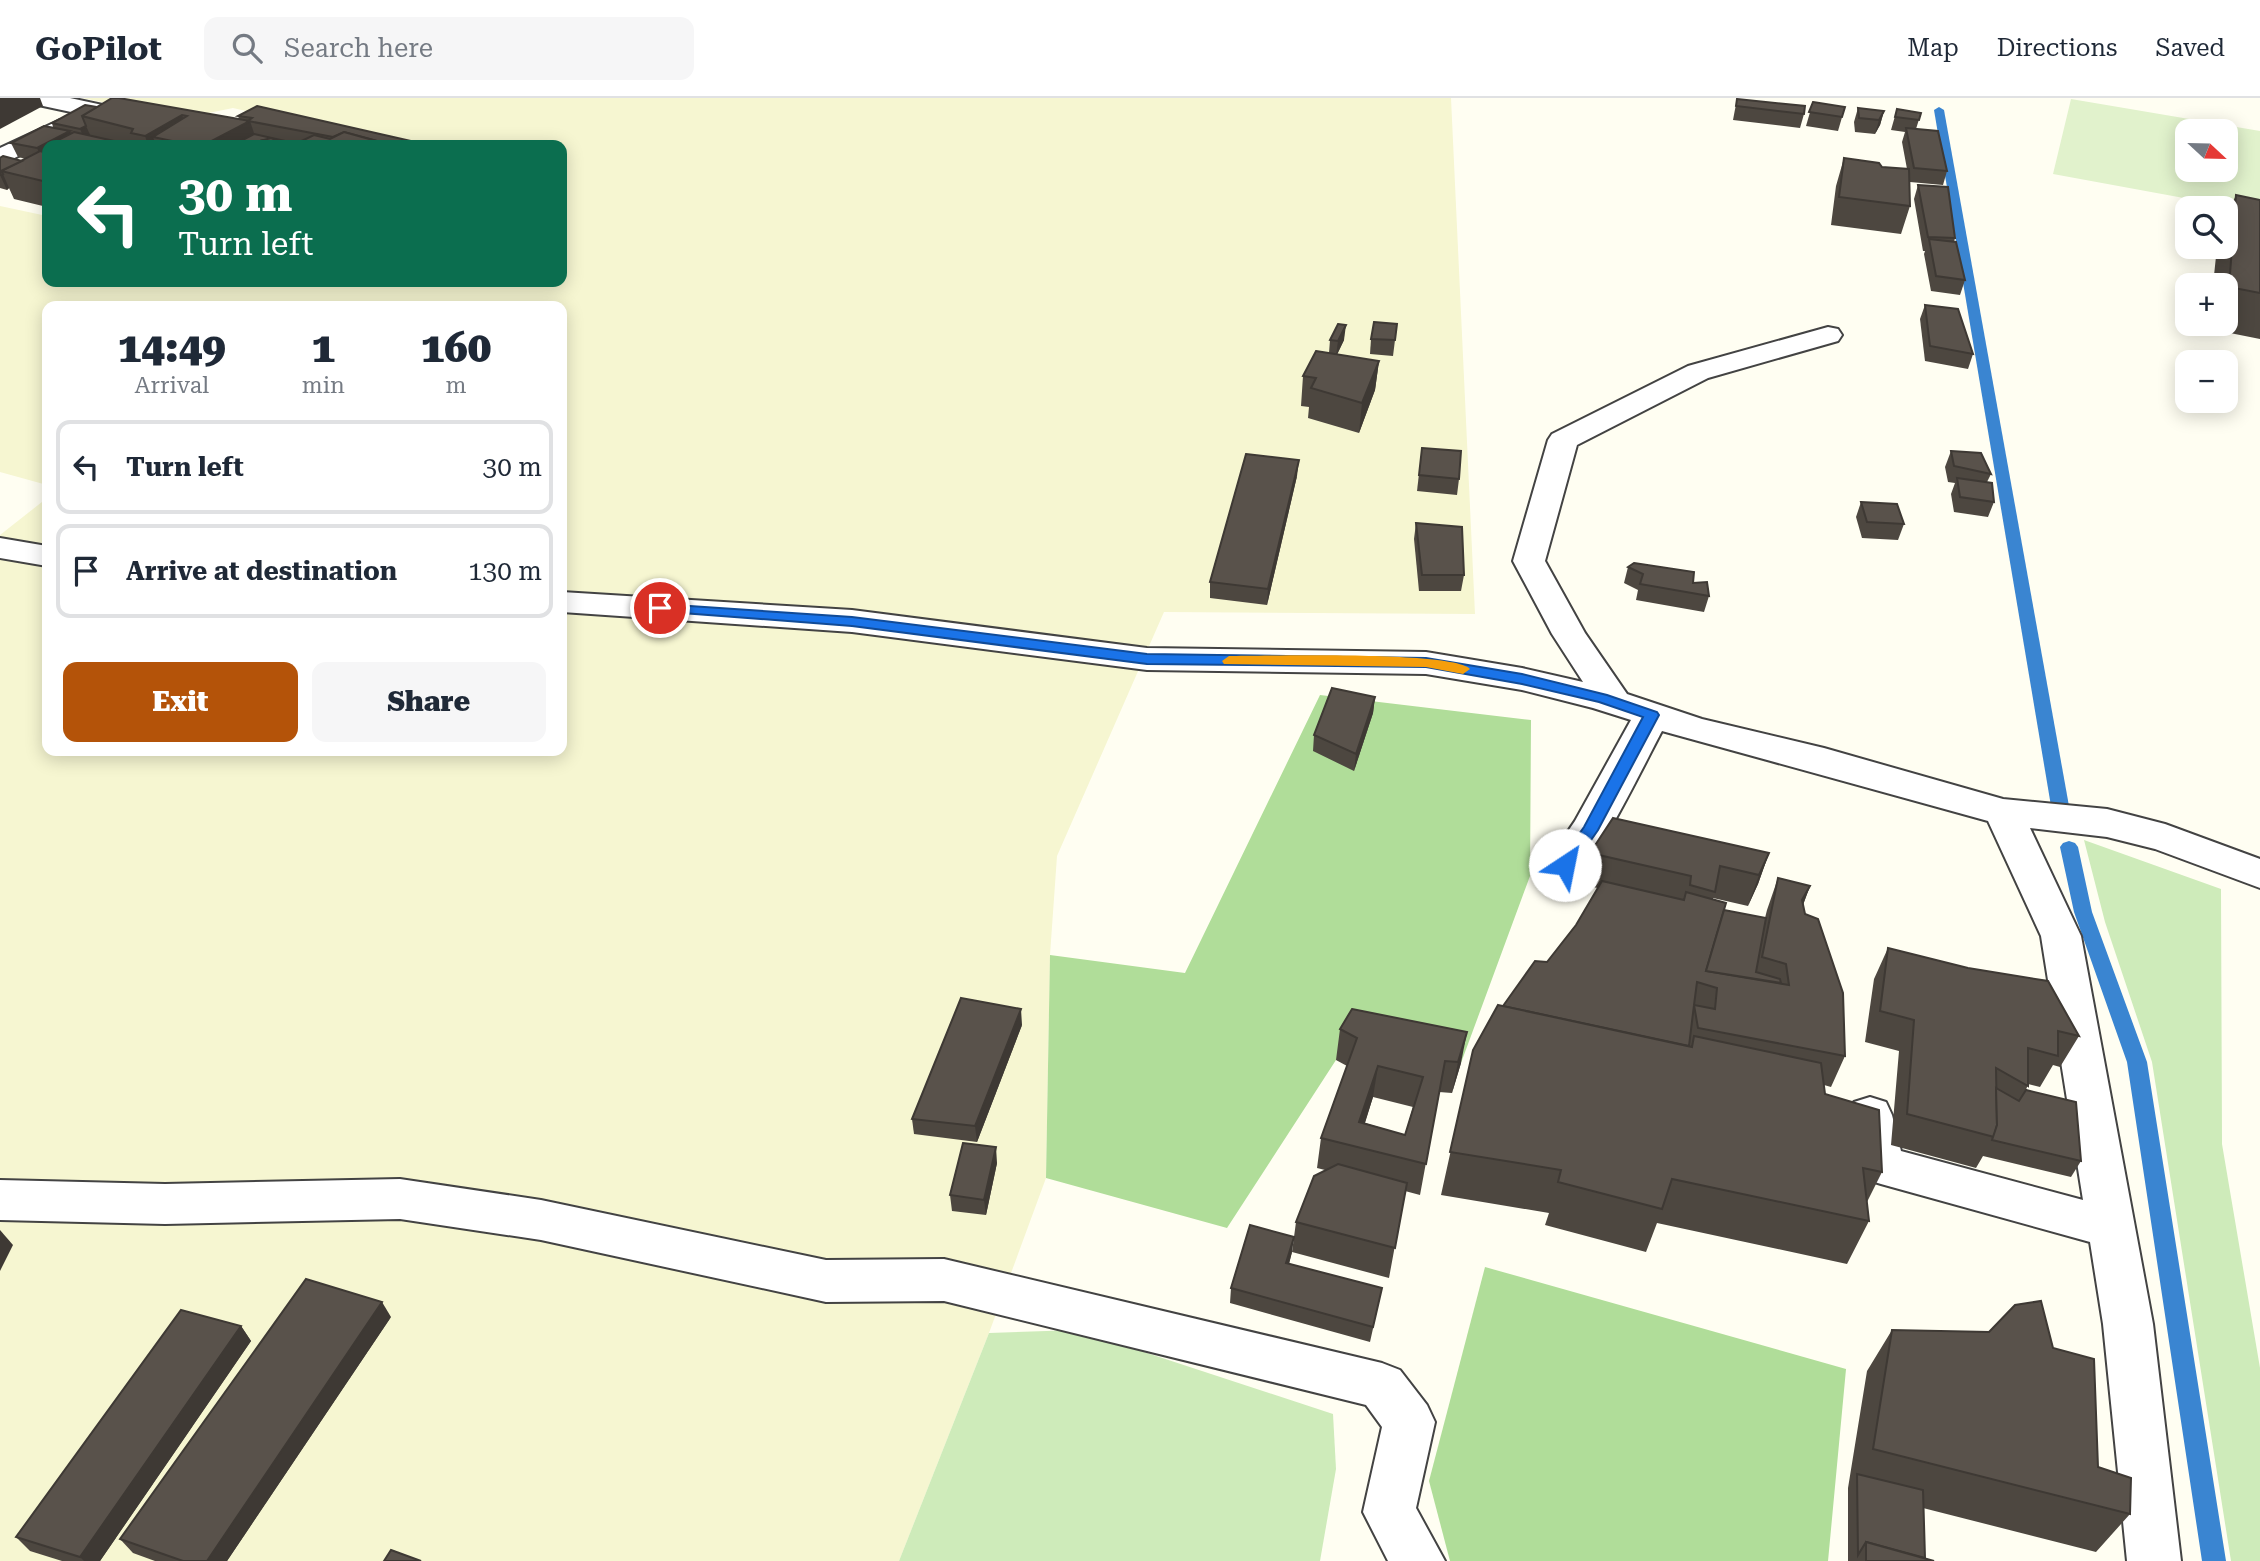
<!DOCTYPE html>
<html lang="en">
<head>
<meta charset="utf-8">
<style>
  body { margin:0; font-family:"Roboto Serif",serif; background:#f6f6f7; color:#1f2937; height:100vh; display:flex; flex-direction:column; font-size:26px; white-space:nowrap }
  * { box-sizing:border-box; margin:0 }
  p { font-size:23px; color:#747a83 }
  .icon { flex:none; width:38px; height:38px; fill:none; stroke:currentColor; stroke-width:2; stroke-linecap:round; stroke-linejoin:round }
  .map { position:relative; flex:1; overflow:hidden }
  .details { position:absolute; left:42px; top:203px; width:525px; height:455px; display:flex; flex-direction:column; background:#fff; border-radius:14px; box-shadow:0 4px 18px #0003 }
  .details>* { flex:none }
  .banner { position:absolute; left:42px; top:42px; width:525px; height:147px; border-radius:14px; box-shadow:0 4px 18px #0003; background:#0b6e4f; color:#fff; overflow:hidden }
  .needle { width:46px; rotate:112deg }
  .buttons { position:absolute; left:2175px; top:21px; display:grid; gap:14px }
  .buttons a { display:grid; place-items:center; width:63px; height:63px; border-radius:14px; background:#fff; box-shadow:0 4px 18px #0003; font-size:35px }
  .pin { position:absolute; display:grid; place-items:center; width:60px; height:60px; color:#fff; margin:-30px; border:4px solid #fff; border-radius:50%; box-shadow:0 2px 7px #0007 }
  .me { position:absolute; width:77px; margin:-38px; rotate:34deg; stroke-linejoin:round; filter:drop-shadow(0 0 5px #0008) }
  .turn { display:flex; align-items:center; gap:24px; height:147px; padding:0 21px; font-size:32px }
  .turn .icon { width:91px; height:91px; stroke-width:2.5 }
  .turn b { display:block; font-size:49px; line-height:60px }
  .eta { display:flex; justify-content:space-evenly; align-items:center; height:119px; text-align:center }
  .eta b { font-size:42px; font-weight:800; line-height:49px }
  .button { display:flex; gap:14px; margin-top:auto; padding:14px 21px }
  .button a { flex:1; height:80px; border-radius:14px; background:#b45309; color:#fff; font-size:28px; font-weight:800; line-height:80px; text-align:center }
  .button a+a { background:#f6f6f7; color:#1f2937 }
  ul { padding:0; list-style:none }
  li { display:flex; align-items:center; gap:21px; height:94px; margin:0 14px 10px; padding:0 7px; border:4px solid #e0e1e3; border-radius:14px }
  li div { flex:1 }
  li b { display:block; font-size:26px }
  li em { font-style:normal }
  header { display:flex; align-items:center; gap:42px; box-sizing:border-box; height:98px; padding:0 35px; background:#fff; border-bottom:2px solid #e0e1e3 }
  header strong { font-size:33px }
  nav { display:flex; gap:38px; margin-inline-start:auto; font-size:24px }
  .search { width:490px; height:63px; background:#f6f6f7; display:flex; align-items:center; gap:18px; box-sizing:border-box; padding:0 24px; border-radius:14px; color:#747a83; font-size:26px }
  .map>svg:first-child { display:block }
</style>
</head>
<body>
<header>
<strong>GoPilot</strong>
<div class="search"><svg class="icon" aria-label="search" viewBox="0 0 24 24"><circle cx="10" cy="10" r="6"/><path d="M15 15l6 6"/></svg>Search here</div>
<nav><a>Map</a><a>Directions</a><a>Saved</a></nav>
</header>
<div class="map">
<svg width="2260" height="1463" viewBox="0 0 2260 1463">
  <rect width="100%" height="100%" fill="#fffef2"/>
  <polygon fill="#f6f6d1" points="82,0 1451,0 1475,516 1164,514 1057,758 1050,857 1046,1080 989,1235 899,1463 0,1463 0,437 47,400 47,653 562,653 562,208 47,208 47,387 0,374 0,108 47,118 47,184 562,184 562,47 395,47 233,10 184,20"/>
  <g fill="#ceebba">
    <polygon points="2084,742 2221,791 2222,1046 2260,1270 2260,1463 2231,1463 2152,964 2105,824"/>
    <polygon points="1077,1232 1333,1316 1336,1371 1320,1463 899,1463 989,1235"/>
  </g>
  <g fill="#b0dd99">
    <polygon points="1320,597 1531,622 1530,778 1461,965 1336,962 1227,1130 1046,1080 1050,857 1185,875"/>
    <polygon points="1485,1169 1846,1271 1828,1463 1450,1463 1429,1383"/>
  </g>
  <path fill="#e1f2cc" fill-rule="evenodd" d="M2071,1L2260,33V114L2053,76ZM2188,33H2226V72H2188Z"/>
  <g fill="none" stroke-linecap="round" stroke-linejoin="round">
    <g fill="#3a85d1" fill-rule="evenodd">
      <polygon points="1939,9 1944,12 2069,708 2060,714 2051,708 1934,12"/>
      <polygon points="2069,743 2075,745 2078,749 2092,814 2147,964 2226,1463 2202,1463 2127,964 2074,814 2060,749 2063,745"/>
    </g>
    <defs>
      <g id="minor">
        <polygon points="26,0 70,0 140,15 144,20 140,25 132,27 29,5"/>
        <polygon points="60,22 68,24 72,29 68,34 0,67 0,50"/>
        <path d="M1828,229L1838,231L1842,237L1838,243L1708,280L1577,347L1545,463L1585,535L1627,596L1702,621L1824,650L2003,701L2107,711L2165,726L2260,761V790L2155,751L2107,739L2030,730L2081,838L2153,1226L2181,1463H2127L2103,1226L2090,1144L1881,1086L1865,1081C1854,1059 1843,1026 1854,1004L1870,999L1886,1004L1892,1017L1901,1053L2083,1102L2041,838L1988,723L1662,633C1649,657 1595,768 1577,778C1568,783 1560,780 1551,777L1545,767L1575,723L1631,622L1593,610L1522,592L1426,576L1147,572L852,534L562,514V494L852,512L1147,550L1426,554L1522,570L1583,584L1552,536L1513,463L1548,342L1552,336L1688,268Z"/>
        <polygon points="0,440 47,448 47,468 0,460"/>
        <polygon points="400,1081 541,1102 826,1162 944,1161 1382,1265 1400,1272 1427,1307 1435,1324 1416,1410 1445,1463 1388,1463 1363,1414 1382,1329 1366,1307 944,1203 826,1204 541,1142 400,1121 165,1126 0,1122 0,1082 165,1086"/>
      </g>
    </defs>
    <use href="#minor" stroke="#434343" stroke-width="4"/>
    <use href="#minor" fill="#fff" fill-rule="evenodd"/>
  </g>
  <g fill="#4d4740" fill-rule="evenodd">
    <polygon points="1737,1 1804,16 1800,30 1733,22"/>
    <polygon points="1813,4 1845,9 1838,33 1806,28"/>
    <polygon points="97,9 239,21 238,18 424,47 47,47 47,109 14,101 9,90 7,92 0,90 0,60 22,63 26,61 18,59 11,45 53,29 52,25"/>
    <polygon points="1858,10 1884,13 1880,27 1875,36 1855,34 1854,24"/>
    <polygon points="1897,11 1921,15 1916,31 1947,73 1943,87 1910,84 1910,108 1901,136 1831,127 1836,88 1844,60 1882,69 1907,71 1902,44 1905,34 1891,32"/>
    <polygon points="1918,87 1955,140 1954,144 1965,182 1960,197 1931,193 1924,156 1925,153 1923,153 1914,101"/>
    <polygon points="2236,97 2260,102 2260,241 2210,231 2210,226 2226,226 2226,187 2213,187 2217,149 2226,149 2226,119"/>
    <polygon points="1925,207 1973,256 1968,271 1925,263 1920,221"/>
    <polygon points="1397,226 1393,258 1370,256 1371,241"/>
    <polygon points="1330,242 1344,242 1337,257 1379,263 1375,292 1359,335 1308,320 1309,309 1301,308 1303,278 1329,255"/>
    <polygon points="1422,350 1459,381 1457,397 1417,393"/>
    <polygon points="1951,353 1991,376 1987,384 1994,404 1988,419 1954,414 1951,396 1955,385 1948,384 1945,369"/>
    <polygon points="1297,378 1267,507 1210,500 1210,484"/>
    <polygon points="1861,404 1904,426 1898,442 1862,440 1856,419"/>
    <polygon points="1416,425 1464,477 1461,493 1419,493 1414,441"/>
    <polygon points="1628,469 1709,498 1704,514 1636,502 1638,492 1624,485"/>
    <polygon points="1375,599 1373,615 1354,673 1313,653 1314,637"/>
    <polygon points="1590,755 1769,755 1758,786 1748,808 1713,800 1713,801 1724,812 1765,820 1767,812 1778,780 1810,788 1803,807 1845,958 1831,989 1824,987 1825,996 1882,1074 1867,1104 1869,1123 1847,1166 1657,1125 1646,1154 1545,1127 1549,1115 1441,1097 1473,952 1503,908 1547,864 1576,827 1598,790 1582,787"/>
    <polygon points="1888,850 2079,938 2060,969 2053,967 2040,989 2028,986 2026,992 2081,1063 2071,1079 1983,1058 1976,1070 1891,1047 1899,953 1865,944 1874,881"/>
    <path d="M1352,911L1461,965L1452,995L1439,994L1420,1097L1405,1093L1389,1180L1292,1154L1296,1124L1325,1072L1317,1070L1321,1040L1347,968L1336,962L1340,931ZM1373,999L1413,1009L1405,1037L1365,1025Z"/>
    <polygon points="1022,927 977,1044 914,1036 912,1021"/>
    <polygon points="997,1065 986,1117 952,1113 950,1097"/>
    <polygon points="1292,1154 1289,1166 1382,1190 1370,1244 1230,1205 1231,1190"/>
    <polygon points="391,1219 227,1463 155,1463 133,1455 120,1441"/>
    <polygon points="241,1228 251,1243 100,1463 62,1463 30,1453 16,1439"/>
    <polygon points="1892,1232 2053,1250 2098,1369 2130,1416 2096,1454 1923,1410 1925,1460 1934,1463 1848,1463 1848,1390 1867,1273"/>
  </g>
  <g fill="#3e3934">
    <polygon points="0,0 40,0 43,8 0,31"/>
    <polygon points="1884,13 1880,27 1875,36 1879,22"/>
    <polygon points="182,17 192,44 153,39 156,47 148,47 145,38"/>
    <polygon points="250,23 258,47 204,47"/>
    <polygon points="86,28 92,41 86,45 80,31"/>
    <polygon points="70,33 77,47 47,47 44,50 47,58 43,64 37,50"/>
    <polygon points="3,76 9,90 7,92 0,77"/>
    <polygon points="1346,227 1344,242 1336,258 1338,243"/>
    <polygon points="1379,263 1375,292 1359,335 1362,305"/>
    <polygon points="1299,362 1297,378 1267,507 1268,491"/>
    <polygon points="1375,599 1373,615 1354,673 1356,656"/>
    <polygon points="1769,755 1758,786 1748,808 1759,777"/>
    <polygon points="1810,788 1798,820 1802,802"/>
    <polygon points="1021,911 1022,927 977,1044 975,1028"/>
    <polygon points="1467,934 1461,965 1452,995 1458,964"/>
    <polygon points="1378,968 1373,999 1357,1049 1359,1024"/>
    <polygon points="996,1049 997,1065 986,1117 984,1102"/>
    <polygon points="0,1132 13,1147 0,1173"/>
    <polygon points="1294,1139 1292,1154 1285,1180 1286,1165"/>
    <polygon points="382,1204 391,1219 227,1463 207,1463"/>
    <polygon points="241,1228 251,1243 100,1463 84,1463 80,1459"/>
  </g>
  <g fill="#59524b" stroke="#3e3934" stroke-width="2" fill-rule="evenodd">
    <polygon points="112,0 119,0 250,23 204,47 186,47 187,46 153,39 187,18 182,17 145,38 131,35 133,31 82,18"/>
    <polygon points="1737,1 1805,8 1804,16 1736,8"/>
    <polygon points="1813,4 1845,9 1842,19 1809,14"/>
    <polygon points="85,7 97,9 82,18 86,28 80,31 52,25"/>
    <polygon points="257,8 424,46 420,47 392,47 344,34 333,39 248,23 252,20 238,18"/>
    <polygon points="1858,10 1884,13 1879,22 1859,20"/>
    <polygon points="1897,11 1921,15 1919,22 1895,19"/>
    <polygon points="44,28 70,33 37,50 11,45"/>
    <polygon points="1906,30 1938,33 1947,73 1914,70"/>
    <polygon points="74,34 132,47 92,47 75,43 68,47 48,47"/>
    <polygon points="344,34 391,47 293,47 314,37 330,41"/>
    <polygon points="254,36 294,45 285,47 285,46 271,40 245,47 233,47"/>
    <polygon points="271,40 285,46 282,47 245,47"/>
    <polygon points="40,53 47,55 47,84 1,73"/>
    <polygon points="3,58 22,63 1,73 3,76 0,77 0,60"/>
    <polygon points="1844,60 1879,65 1882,69 1909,71 1910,108 1839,99"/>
    <polygon points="1918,87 1948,89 1955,140 1928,139"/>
    <polygon points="2236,97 2260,102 2260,195 2229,189"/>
    <polygon points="1929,141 1956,144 1965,182 1936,178"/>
    <polygon points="1925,207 1958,211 1973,256 1930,248"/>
    <polygon points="1374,224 1397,226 1395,242 1371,241"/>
    <polygon points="1338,226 1346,227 1338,243 1330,242"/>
    <polygon points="1316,253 1379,263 1362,305 1311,290 1316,280 1303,278"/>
    <polygon points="1422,350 1461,353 1459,381 1419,377"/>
    <polygon points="1951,353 1981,355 1991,376 1954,368"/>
    <polygon points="1246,356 1299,362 1268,491 1210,484"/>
    <polygon points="1957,380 1992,385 1994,404 1960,399"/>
    <polygon points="1861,404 1897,406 1904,426 1867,424"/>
    <polygon points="1416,425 1462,429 1464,477 1422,477"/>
    <polygon points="1634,465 1694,474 1693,485 1707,484 1709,498 1640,486 1643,476 1628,469"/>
    <polygon points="1332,590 1375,599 1356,656 1314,637"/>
    <polygon points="1613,720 1769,755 1759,777 1720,768 1715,794 1690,787 1691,778 1590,755"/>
    <path d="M1778,780L1810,788L1802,802L1805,816L1818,821L1843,895L1845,958L1698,930L1694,907L1689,948L1503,908L1535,863L1547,864L1576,827L1602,783L1684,802L1686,794L1726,805L1706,873L1789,887L1786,866L1762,859ZM1697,884L1717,890L1715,911L1694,907Z"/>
    <polygon points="1724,812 1766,820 1756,874 1780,881 1781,885 1706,873"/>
    <polygon points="1888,850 1968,870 2048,883 2079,938 2058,933 2058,958 2028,950 2028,988 1996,970 1997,1027 1994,1039 1907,1016 1914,922 1880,913"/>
    <polygon points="961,900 1021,911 975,1028 912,1021"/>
    <polygon points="1498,907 1692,949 1694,938 1821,965 1825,996 1879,1012 1882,1074 1863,1070 1869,1123 1672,1081 1662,1111 1558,1084 1561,1072 1450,1054 1473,952"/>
    <path d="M1352,911L1467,934L1458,964L1445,963L1426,1066L1321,1040L1357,940L1340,931ZM1378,968L1423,979L1405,1037L1359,1024Z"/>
    <polygon points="1996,990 2019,1003 2026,992 2076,1004 2081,1063 1992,1042 1997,1027"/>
    <polygon points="963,1045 996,1049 984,1102 950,1097"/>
    <polygon points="1338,1066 1407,1085 1395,1150 1296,1124 1314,1078"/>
    <polygon points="1250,1127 1294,1139 1286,1165 1382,1190 1373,1229 1231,1190"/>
    <polygon points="306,1181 382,1204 207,1463 183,1463 120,1441"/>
    <polygon points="2041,1203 2053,1250 2094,1261 2098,1369 2131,1380 2130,1416 1873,1351 1892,1232 1989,1234 2015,1207"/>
    <polygon points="181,1212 241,1228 80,1459 16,1439"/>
    <polygon points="1857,1376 1923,1392 1925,1460 1866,1444 1858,1457"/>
    <polygon points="1866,1444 1934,1463 1866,1463"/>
    <polygon points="391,1452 421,1463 384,1463"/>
  </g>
  <polygon fill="#1a73e8" stroke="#114b97" stroke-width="2" points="660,506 852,519 1147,556 1426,560 1522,576 1607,597 1657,614 1659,617 1598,732 1571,771 1565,773 1557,767 1584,729 1643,619 1599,604 1522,586 1426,569 1147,566 852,528 656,513 656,507"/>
  <path fill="#f59e0b" d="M1229,558C1265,558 1453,553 1470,571L1463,576L1426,569L1224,566L1222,563Z"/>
</svg>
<div class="buttons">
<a><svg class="needle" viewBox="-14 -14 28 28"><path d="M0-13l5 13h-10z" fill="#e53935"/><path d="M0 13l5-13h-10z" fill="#747a83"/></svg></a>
<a><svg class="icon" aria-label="search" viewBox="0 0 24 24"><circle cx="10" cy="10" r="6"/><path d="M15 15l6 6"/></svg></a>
<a>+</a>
<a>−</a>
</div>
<div class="pin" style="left:660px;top:510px;background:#d93025"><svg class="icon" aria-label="arrive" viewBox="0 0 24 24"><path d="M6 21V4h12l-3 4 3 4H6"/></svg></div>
<svg class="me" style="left:1565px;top:767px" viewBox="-20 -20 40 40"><circle r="19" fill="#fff"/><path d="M0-13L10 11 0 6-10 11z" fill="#1a73e8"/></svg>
<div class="banner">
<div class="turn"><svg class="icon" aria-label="left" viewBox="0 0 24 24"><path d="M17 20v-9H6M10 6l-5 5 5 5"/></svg><div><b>30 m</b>Turn left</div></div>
</div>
<section class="details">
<div class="eta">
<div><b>14:49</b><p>Arrival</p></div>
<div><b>1</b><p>min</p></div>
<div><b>160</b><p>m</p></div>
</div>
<ul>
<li><svg class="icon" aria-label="left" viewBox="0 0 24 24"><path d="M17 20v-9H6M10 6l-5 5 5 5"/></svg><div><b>Turn left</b></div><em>30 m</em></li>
<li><svg class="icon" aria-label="arrive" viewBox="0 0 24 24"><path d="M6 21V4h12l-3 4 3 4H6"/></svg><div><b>Arrive at destination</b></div><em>130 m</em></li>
</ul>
<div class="button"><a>Exit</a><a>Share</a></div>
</section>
</div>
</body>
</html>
